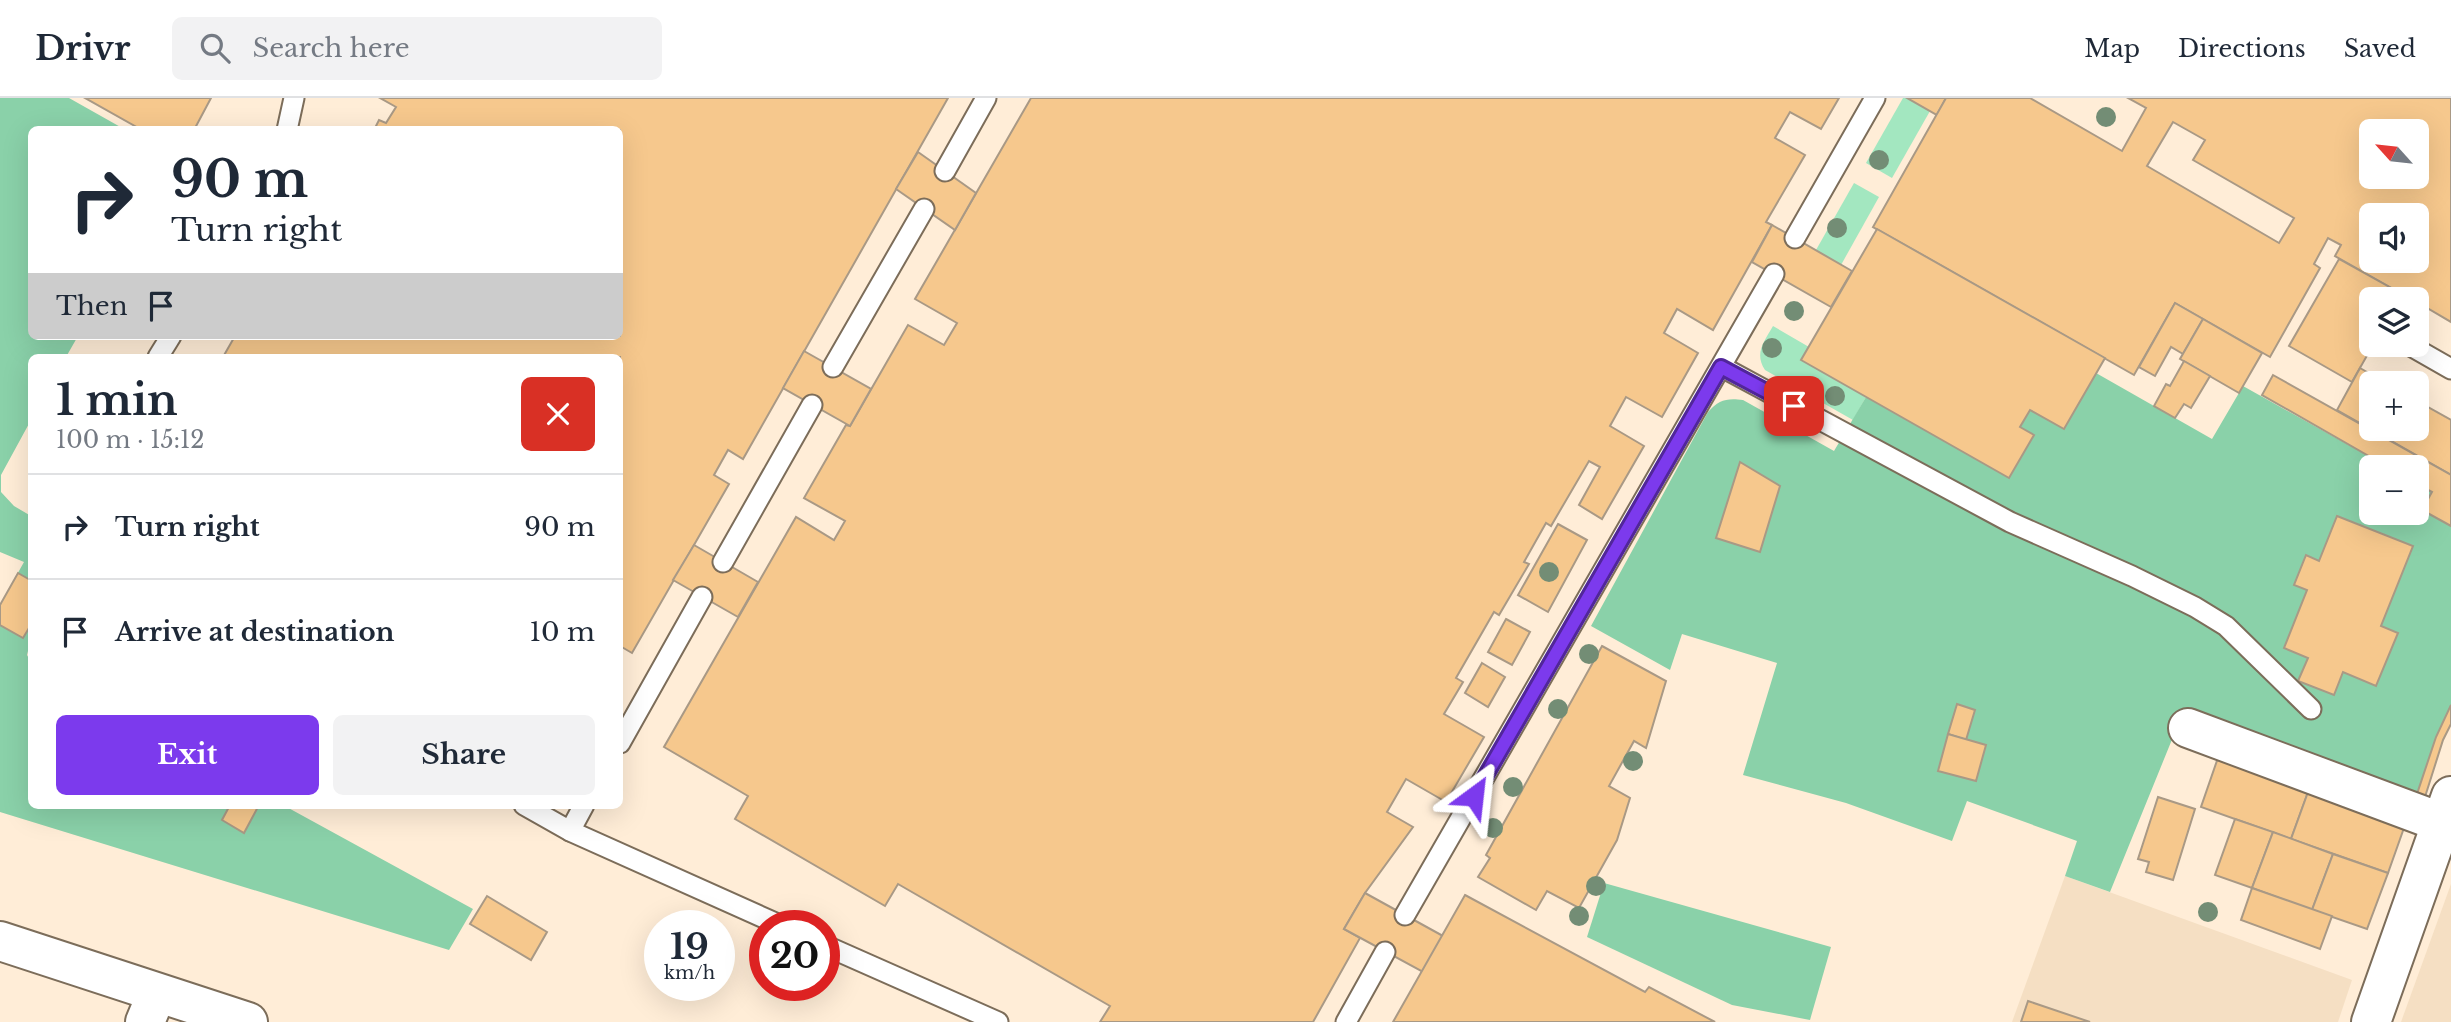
<!DOCTYPE html>
<html lang="en">
<head>
<meta charset="utf-8">
<style>
  body { margin:0; font-family:"Libre Baskerville",serif; background:#f2f2f3; color:#1f2937; height:100vh; display:flex; flex-direction:column; font-size:26px; white-space:nowrap }
  * { box-sizing:border-box; margin:0 }
  p { font-size:23px; color:#747a83 }
  .icon { flex:none; width:38px; height:38px; fill:none; stroke:currentColor; stroke-width:2; stroke-linecap:round; stroke-linejoin:round }
  .map { position:relative; flex:1; overflow:hidden }
  .details { position:absolute; left:28px; top:256px; width:595px; height:455px; display:flex; flex-direction:column; background:#fff; border-radius:10px; box-shadow:0 7px 28px #0002 }
  .details>* { flex:none }
  .top-card { position:absolute; left:28px; top:28px; width:595px; height:214px; border-radius:10px; box-shadow:0 7px 28px #0002; background:#fff; color:#1f2937; overflow:hidden }
  .needle { width:46px; rotate:297deg }
  .fabs { position:absolute; left:2359px; top:21px; display:grid; gap:14px }
  .fabs a { display:grid; place-items:center; width:70px; height:70px; border-radius:10px; background:#fff; box-shadow:0 7px 28px #0002; font-size:35px }
  .speed { position:absolute; left:644px; top:812px; display:flex; gap:14px; font-size:35px; font-weight:700; text-align:center }
  .speed>* { display:grid; place-content:center; width:91px; height:91px; border-radius:50%; background:#fff; box-shadow:0 7px 28px #0002; line-height:1 }
  .speed small { font-size:18px; font-weight:400 }
  .speed .limit { border:10px solid #d22; background:#fff; color:#111 }
  .pin { position:absolute; display:grid; place-items:center; width:60px; height:60px; color:#fff; margin:-30px; border-radius:14px; box-shadow:0 4px 10px #0006 }
  .me { position:absolute; width:77px; margin:-38px; rotate:30deg; stroke-linejoin:round; filter:drop-shadow(0 0 5px #0008) }
  .turn { display:flex; align-items:center; gap:24px; height:147px; padding:0 28px; font-size:32px }
  .turn .icon { width:91px; height:91px; stroke-width:2.5 }
  .turn b { display:block; font-size:49px; line-height:60px }
  .then { display:flex; align-items:center; height:66px; padding:0 28px; background:#0003; gap:14px; font-size:26px }
  .round { display:grid; place-items:center; flex:none; width:74px; height:74px; border-radius:10px; background:#f2f2f3 }
  .head { display:flex; align-items:center; justify-content:space-between; height:119px; padding:0 28px }
  h1 { font-size:42px; font-weight:800; line-height:52px }
  .cta { display:flex; gap:14px; margin-top:auto; padding:14px 28px }
  .cta a { flex:1; height:80px; border-radius:10px; background:#7c3aed; color:#fff; font-size:28px; font-weight:800; line-height:80px; text-align:center }
  .cta a+a { background:#f2f2f3; color:#1f2937 }
  ul { padding:0; list-style:none }
  li { display:flex; align-items:center; gap:21px; height:105px; padding:0 28px; border-top:2px solid #e0e1e3 }
  li div { flex:1 }
  li b { display:block; font-size:26px }
  li em { font-style:normal }
  header { display:flex; align-items:center; gap:42px; box-sizing:border-box; height:98px; padding:0 35px; background:#fff; border-bottom:2px solid #e0e1e3 }
  header strong { font-size:33px }
  nav { display:flex; gap:38px; margin-inline-start:auto; font-size:24px }
  .search { width:490px; height:63px; background:#f2f2f3; display:flex; align-items:center; gap:18px; box-sizing:border-box; padding:0 24px; border-radius:10px; color:#747a83; font-size:26px }
  .map>svg:first-child { display:block }
</style>
</head>
<body>
<header>
<strong>Drivr</strong>
<div class="search"><svg class="icon" aria-label="search" viewBox="0 0 24 24"><circle cx="10" cy="10" r="6"/><path d="M15 15l6 6"/></svg>Search here</div>
<nav><a>Map</a><a>Directions</a><a>Saved</a></nav>
</header>
<div class="map">
<svg width="2451" height="924" viewBox="0 0 2451 924">
  <rect width="100%" height="100%" fill="#ffedd7"/>
  <g fill="#f5dfc3">
    <polygon points="2065,778 2352,882 2338,924 2012,924"/>
    <polygon points="2451,786 2451,924 2401,924"/>
  </g>
  <g fill="#a3e7c0">
    <polygon points="1903,0 1907,0 1930,13 1892,80 1866,65"/>
    <polygon points="1854,85 1879,99 1841,167 1816,152"/>
    <path d="M1773,228L1809,249L1802,262L1866,299L1853,322L1765,272C1754,255 1764,244 1773,228Z"/>
  </g>
  <g fill="#8ad1a9">
    <polygon points="0,0 69,0 124,31 32,32 32,238 78,238 66,259 32,259 31,322 1,377 1,394 14,408 31,418 32,537 27,557 32,566 32,707 283,707 473,811 449,852 0,714 0,507 24,464 0,454"/>
    <path d="M2096,275L2212,341L2243,288L2388,369H2371V415H2417V386L2432,394L2422,412L2451,428V607L2436,639L2416,699L2184,612L2110,794L2065,778L2077,743L1967,703L1952,743L1846,705L1743,677L1777,565L1682,536L1670,572L1591,528L1708,314C1719,302 1726,300 1743,302L1834,353L1866,299L2009,380L2034,337L2020,329L2030,312L2064,331Z"/>
    <polygon points="1604,785 1831,849 1810,922 1732,907 1587,839"/>
  </g>
  <g fill="#f6c88d" stroke="#a99985" stroke-width="2" fill-rule="evenodd">
    <polygon points="85,0 211,0 194,32 142,32"/>
    <polygon points="380,0 948,0 743,361 728,352 714,377 729,386 632,555 620,548 620,259 223,259 235,238 620,238 620,32 374,32 379,22 386,25 396,9"/>
    <polygon points="1031,0 1839,0 1821,31 1790,14 1775,40 1805,57 1766,124 1772,127 1713,232 1677,211 1664,235 1698,255 1662,319 1626,299 1610,328 1644,348 1602,421 1579,407 1600,369 1589,363 1551,428 1546,425 1524,464 1529,466 1499,517 1494,514 1456,580 1463,584 1444,616 1484,639 1446,704 1406,681 1387,714 1413,729 1365,795 1344,831 1360,840 1313,924 1100,924 1110,908 898,786 885,808 735,721 748,698 664,649 796,419 834,442 845,423 804,400 846,327 850,328 908,227 944,247 957,225 915,201"/>
    <polygon points="1907,0 1946,0 1937,17"/>
    <path d="M1946,0H2030L2122,53L2146,10L2128,0H2451V224L2417,204V201H2411L2335,158L2341,147L2328,140L2314,166L2320,170L2270,259L2175,205L2134,277L1873,129ZM2173,24L2205,42L2193,62L2294,120L2279,145L2147,68ZM2371,33H2417V79H2371ZM2371,117H2417V163H2371Z"/>
    <polygon points="918,54 976,95 955,132 896,91"/>
    <polygon points="1772,127 1852,173 1831,209 1752,164"/>
    <polygon points="1877,131 2105,260 2064,331 2030,312 2020,329 2034,337 2009,380 1801,262"/>
    <polygon points="2339,161 2402,196 2399,201 2371,201 2371,247 2373,247 2352,284 2289,248"/>
    <polygon points="2175,205 2203,221 2183,256 2171,249 2155,278 2139,269"/>
    <polygon points="2203,221 2262,255 2239,295 2180,261"/>
    <polygon points="804,253 871,291 850,328 783,290"/>
    <polygon points="2184,263 2210,278 2191,310 2184,306 2175,320 2154,308 2166,286 2170,288"/>
    <polygon points="2360,270 2386,285 2371,285 2371,331 2417,331 2417,303 2451,322 2451,377 2337,312"/>
    <polygon points="2273,277 2451,377 2451,428 2422,412 2432,394 2417,386 2417,369 2388,369 2262,297"/>
    <polygon points="1740,364 1780,388 1760,454 1716,440"/>
    <polygon points="2337,418 2413,448 2381,528 2398,535 2376,588 2343,574 2334,597 2298,583 2308,560 2284,550 2307,492 2294,487 2306,457 2319,463"/>
    <polygon points="1558,426 1587,442 1548,514 1518,497"/>
    <polygon points="694,447 758,484 738,519 673,482"/>
    <polygon points="18,475 32,483 32,525 23,540 0,527 0,507"/>
    <polygon points="1506,521 1530,534 1512,567 1488,554"/>
    <polygon points="1602,548 1666,583 1646,650 1634,643 1609,688 1630,700 1617,742 1579,810 1547,793 1536,812 1478,779 1490,760 1486,757"/>
    <polygon points="1482,565 1505,579 1488,609 1465,595"/>
    <polygon points="1957,606 1975,612 1966,642 1948,636"/>
    <polygon points="2451,607 2451,626 2443,642 2424,702 2416,699 2436,639"/>
    <polygon points="1948,636 1986,647 1976,683 1938,673"/>
    <polygon points="2221,651 2312,683 2291,741 2201,709"/>
    <polygon points="2312,683 2405,727 2388,775 2291,741"/>
    <polygon points="2158,699 2195,711 2173,782 2146,774 2149,764 2138,761"/>
    <polygon points="230,707 259,707 244,735 222,722"/>
    <polygon points="2235,721 2273,734 2252,790 2215,777"/>
    <polygon points="2273,734 2333,756 2312,812 2252,790"/>
    <polygon points="2333,756 2388,775 2367,831 2312,812"/>
    <polygon points="2252,790 2332,818 2320,851 2241,822"/>
    <polygon points="1365,795 1443,838 1423,874 1344,831"/>
    <polygon points="1465,797 1645,894 1649,889 1715,924 1393,924"/>
    <polygon points="487,798 547,834 531,862 470,826"/>
    <polygon points="2028,903 2090,924 2021,924"/>
  </g>
  <g fill="none" stroke-linecap="round" stroke-linejoin="round">
    <defs>
      <g id="service">
        <polyline points="287,32 294,0"/>
        <polyline points="945,73 986,0"/>
        <polyline points="1795,140 1875,0"/>
        <polyline points="2409,247 2451,271"/>
        <polyline points="158,259 171,238"/>
        <polyline points="833,269 924,111"/>
        <polyline points="1722,269 2010,424 2132,478 2195,509 2226,528 2311,611"/>
        <polyline points="723,464 812,307"/>
        <polyline points="620,645 702,499"/>
        <polyline points="524,707 570,733 782,828"/>
        <polyline points="570,733 584,707"/>
        <polyline points="1405,817 1774,176"/>
        <polyline points="824,847 998,924"/>
        <polyline points="1346,924 1385,854"/>
      </g>
      <g id="minor">
        <polyline points="2188,630 2440,724"/>
        <polyline points="0,843 248,924"/>
        <polyline points="145,924 157,895"/>
        <polyline points="2371,924 2451,698"/>
      </g>
    </defs>
    <use href="#service" stroke="#7c6d5a" stroke-width="23"/>
    <use href="#minor" stroke="#7c6d5a" stroke-width="42"/>
    <use href="#service" stroke="#fff" stroke-width="19"/>
    <use href="#minor" stroke="#fff" stroke-width="38"/>
  </g>
  <g fill="#738d75">
    <circle cx="2106" cy="19" r="10"/>
    <circle cx="1879" cy="62" r="10"/>
    <circle cx="1837" cy="130" r="10"/>
    <circle cx="1794" cy="213" r="10"/>
    <circle cx="1772" cy="250" r="10"/>
    <circle cx="1835" cy="298" r="10"/>
    <circle cx="1549" cy="474" r="10"/>
    <circle cx="1589" cy="556" r="10"/>
    <circle cx="1558" cy="611" r="10"/>
    <circle cx="1633" cy="663" r="10"/>
    <circle cx="1513" cy="689" r="10"/>
    <circle cx="1493" cy="730" r="10"/>
    <circle cx="1596" cy="788" r="10"/>
    <circle cx="2208" cy="814" r="10"/>
    <circle cx="1579" cy="818" r="10"/>
  </g>
  <g fill="none" stroke-linecap="round" stroke-linejoin="round">
    <defs>
      <polyline id="route" points="1474,698 1721,269 1794,308"/>
    </defs>
    <use href="#route" stroke="#51269a" stroke-width="18"/>
    <use href="#route" stroke="#7c3aed" stroke-width="12"/>
  </g>
</svg>
<div class="fabs">
<a><svg class="needle" viewBox="-14 -14 28 28"><path d="M0-13l5 13h-10z" fill="#e53935"/><path d="M0 13l5-13h-10z" fill="#747a83"/></svg></a>
<a><svg class="icon" aria-label="sound" viewBox="0 0 24 24"><path d="M4 9h4l5-4v14l-5-4H4zM17 9q2 3 0 6"/></svg></a>
<a><svg class="icon" aria-label="layers" viewBox="0 0 24 24"><path d="M12 4l9 5-9 5-9-5zM3 14l9 5 9-5"/></svg></a>
<a>+</a>
<a>−</a>
</div>
<div class="speed"><div>19<small>km/h</small></div><div class="limit">20</div></div>
<div class="pin" style="left:1794px;top:308px;background:#d93025"><svg class="icon" aria-label="arrive" viewBox="0 0 24 24"><path d="M6 21V4h12l-3 4 3 4H6"/></svg></div>
<svg class="me" style="left:1474px;top:698px" viewBox="-20 -20 40 40"><path d="M0-17L14 15 0 8-14 15z" fill="#7c3aed" stroke="#fff" stroke-width="4"/></svg>
<div class="top-card">
<div class="turn"><svg class="icon" aria-label="right" viewBox="0 0 24 24"><path d="M7 20v-9h11M14 6l5 5-5 5"/></svg><div><b>90 m</b>Turn right</div></div>
<div class="then">Then<svg class="icon" aria-label="arrive" viewBox="0 0 24 24"><path d="M6 21V4h12l-3 4 3 4H6"/></svg></div>
</div>
<section class="details">
<div class="head"><div><h1>1 min</h1><p>100 m · 15:12</p></div><a class="round" style="background:#d93025;color:#fff"><svg class="icon" aria-label="close" viewBox="0 0 24 24"><path d="M6 6l12 12M18 6L6 18"/></svg></a></div>
<ul>
<li><svg class="icon" aria-label="right" viewBox="0 0 24 24"><path d="M7 20v-9h11M14 6l5 5-5 5"/></svg><div><b>Turn right</b></div><em>90 m</em></li>
<li><svg class="icon" aria-label="arrive" viewBox="0 0 24 24"><path d="M6 21V4h12l-3 4 3 4H6"/></svg><div><b>Arrive at destination</b></div><em>10 m</em></li>
</ul>
<div class="cta"><a>Exit</a><a>Share</a></div>
</section>
</div>
</body>
</html>
